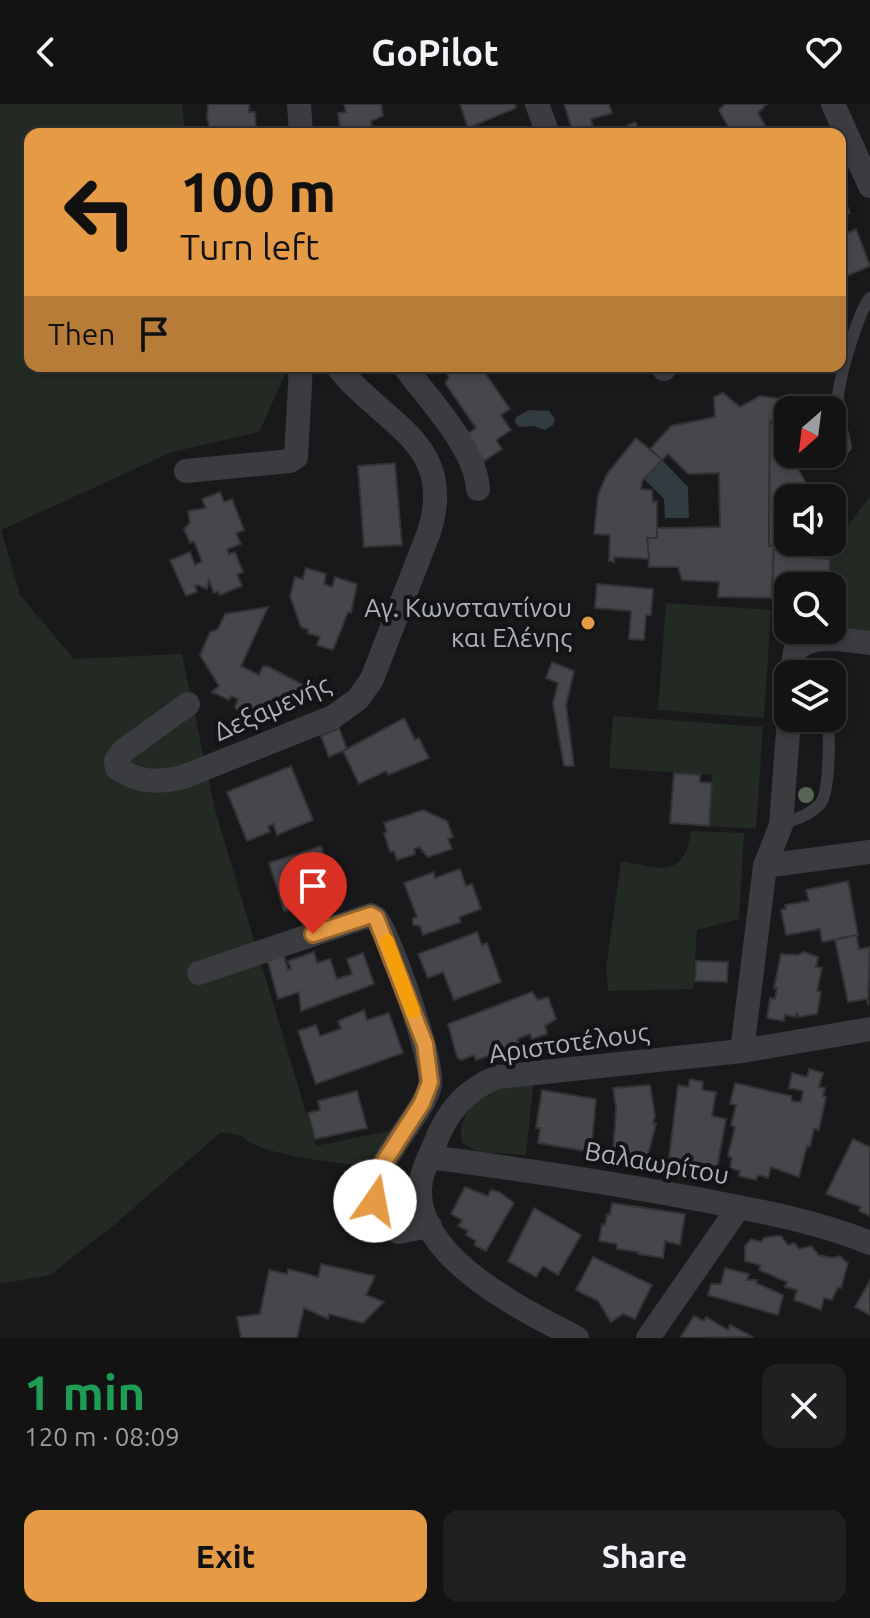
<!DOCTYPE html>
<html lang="en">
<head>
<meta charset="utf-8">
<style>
  body { margin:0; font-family:Ubuntu,sans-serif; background:#202022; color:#f1f3f6; height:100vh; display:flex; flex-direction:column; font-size:30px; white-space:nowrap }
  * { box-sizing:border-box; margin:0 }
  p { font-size:26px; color:#9d9ea0 }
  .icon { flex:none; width:44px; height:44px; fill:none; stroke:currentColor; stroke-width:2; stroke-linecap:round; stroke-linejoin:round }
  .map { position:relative; height:1234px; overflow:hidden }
  .side { display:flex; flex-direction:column; background:#131314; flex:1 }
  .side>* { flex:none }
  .guide { position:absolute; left:24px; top:24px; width:822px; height:244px; border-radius:16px; box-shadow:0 4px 12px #0003,0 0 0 2px #323234; background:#e59b46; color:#111; overflow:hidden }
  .needle { width:52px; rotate:208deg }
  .controls { position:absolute; left:774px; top:292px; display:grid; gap:16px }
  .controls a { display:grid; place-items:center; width:72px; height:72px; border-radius:16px; background:#131314; box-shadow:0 4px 12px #0003,0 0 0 2px #323234; font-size:40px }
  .pin { position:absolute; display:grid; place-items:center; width:68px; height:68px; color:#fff; margin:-82px -34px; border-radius:50% 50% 50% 0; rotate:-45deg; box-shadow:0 0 8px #0007 }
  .pin .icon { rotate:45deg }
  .me { position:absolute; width:88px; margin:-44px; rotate:12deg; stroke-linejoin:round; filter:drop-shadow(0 0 6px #0008) }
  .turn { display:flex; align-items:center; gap:28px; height:168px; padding:0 24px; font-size:36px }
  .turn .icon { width:104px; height:104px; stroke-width:2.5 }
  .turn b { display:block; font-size:56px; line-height:68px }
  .then { display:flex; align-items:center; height:76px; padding:0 24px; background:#0003; gap:16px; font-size:30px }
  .round { display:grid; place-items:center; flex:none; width:84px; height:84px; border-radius:16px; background:#202022 }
  .summary { display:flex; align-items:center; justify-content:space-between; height:136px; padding:0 24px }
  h1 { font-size:48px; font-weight:700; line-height:60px; color:#1e9e55 }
  .cta { display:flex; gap:16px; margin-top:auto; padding:16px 24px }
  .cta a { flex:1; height:92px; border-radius:16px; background:#e59b46; color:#111; font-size:32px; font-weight:700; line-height:92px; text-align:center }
  .cta a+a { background:#202022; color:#f1f3f6 }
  header { display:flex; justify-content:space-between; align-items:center; height:104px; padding:0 24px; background:#131314; font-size:36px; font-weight:700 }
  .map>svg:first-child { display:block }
</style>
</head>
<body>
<header><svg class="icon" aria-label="back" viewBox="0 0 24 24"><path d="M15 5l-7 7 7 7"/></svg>GoPilot<svg class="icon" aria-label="heart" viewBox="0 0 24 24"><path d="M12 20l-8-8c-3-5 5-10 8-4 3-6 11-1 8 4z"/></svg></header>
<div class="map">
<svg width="870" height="1234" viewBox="0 0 870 1234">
  <rect width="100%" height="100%" fill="#19191b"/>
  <g fill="#232a23">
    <path d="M0,0H182L185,30H30V262H289L259,328L172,348L1,426L20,491L74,555L182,550L215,706L316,1042L393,1026L377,1047L371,1063C343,1059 257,1052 242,1032L221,1028L114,1121L50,1171L0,1180Z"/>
    <polygon points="870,392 870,529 832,526 832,482 828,482 832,444"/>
    <polygon points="666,499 771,506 764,614 658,606"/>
    <polygon points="613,612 763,623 756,725 709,722 712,671 609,664"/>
    <path d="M691,727L744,729L739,815L697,826L693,885L608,887L606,865L621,757C657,764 685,776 691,727Z"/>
    <path d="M534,975L526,1051L479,1048L462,1039C453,997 502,982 534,975Z"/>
  </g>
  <g fill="#313b40">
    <polygon points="529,306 549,307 555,315 553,321 545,326 533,322 519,323 515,318 516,313"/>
    <polygon points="662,356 688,383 689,414 665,414 664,395 644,375"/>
  </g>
  <g fill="#46474a" stroke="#333336" stroke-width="2">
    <polygon points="208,0 249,0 249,8 255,8 256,25 251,25 251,30 216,30 215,25 210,25 207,13"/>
    <polygon points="344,0 381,0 383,12 371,17 373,30 341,30 338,9 346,8"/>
    <polygon points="460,0 515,0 516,4 468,24"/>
    <polygon points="564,0 609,0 612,9 591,15 593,22 573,28"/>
    <polygon points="725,0 767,0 758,9 767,25 758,30 732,30 719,6"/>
    <polygon points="635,18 641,30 611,30"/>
    <polygon points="840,84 850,109 840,113"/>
    <polygon points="856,125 870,162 840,175 840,132"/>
    <polygon points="442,262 480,262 510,305 501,311 511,326 496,336 502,345 484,357 466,331 476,324 445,279 449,273"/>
    <polygon points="723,289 740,303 760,292 782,295 788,307 788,312 770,317 769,442 774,441 772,494 718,493 719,478 682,476 678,463 649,463 647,434 657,434 657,424 720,423 719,369 688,370 668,350 662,356 650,345 671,322 715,313 714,293"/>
    <polygon points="770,317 805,377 809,394 788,394 788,438 816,438 815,454 830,455 828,482 788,482 788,491 772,490 774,441 769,442"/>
    <polygon points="636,334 662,356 642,377 641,385 652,386 653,398 657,397 657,434 647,434 649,455 614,453 614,458 609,457 610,431 594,430 598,391 607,370"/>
    <polygon points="395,359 402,441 364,443 358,362"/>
    <polygon points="220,388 224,398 232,395 244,426 236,429 241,440 227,445 229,450 235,448 243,468 237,470 242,482 220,491 218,487 214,489 209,476 207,485 198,481 195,482 197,488 186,492 170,456 190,448 195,461 202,458 194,437 190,439 184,425 190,419 188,407 206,404 202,395"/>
    <polygon points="306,464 326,470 324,480 332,483 335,473 357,480 351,509 348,508 333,546 317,541 320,533 307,529 309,526 301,523 290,492 295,473 303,475"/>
    <polygon points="597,480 653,485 651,511 646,511 644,536 629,535 631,507 595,504"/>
    <polygon points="268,503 241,562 259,571 263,562 269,563 305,582 297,602 249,621 235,603 238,595 231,592 229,596 212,588 219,582 200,551 210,528 218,525 225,510"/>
    <polygon points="552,558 574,567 566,601 574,662 564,662 553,599 558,579 546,574"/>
    <polygon points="404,614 415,636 419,634 429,654 388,671 386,667 359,680 343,647"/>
    <polygon points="339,624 347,645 329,653 321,632"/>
    <polygon points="291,662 313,716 277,731 273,720 268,723 270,728 247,737 227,688"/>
    <polygon points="674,669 700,671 700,678 712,679 709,722 670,719"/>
    <polygon points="423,706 447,717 453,733 448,735 452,745 428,753 419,743 414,745 415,750 397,756 394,747 390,748 384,729 387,728 384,719"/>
    <polygon points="321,742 328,762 311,767 323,802 304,809 302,801 284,807 269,759"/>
    <polygon points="460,765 466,782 472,780 481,805 459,813 461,818 423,831 420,822 413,821 413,814 417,813 404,779 434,768 435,774"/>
    <polygon points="848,777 858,831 822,838 820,825 786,831 781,806 786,805 785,801 809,797 806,786"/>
    <polygon points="477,828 482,841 487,839 501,878 454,896 443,868 428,874 418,850"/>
    <polygon points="856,831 859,845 870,843 868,901 867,895 848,898 835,836"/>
    <polygon points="314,848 317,859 330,855 337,875 352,870 347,855 363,849 374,880 301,907 299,888 278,895 267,855 283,850 288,866 291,865 288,857"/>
    <polygon points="804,848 818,853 816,863 822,864 817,887 821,888 817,910 799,913 797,909 796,913 785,911 784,917 767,914 770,894 775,895 777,884 774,884 781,850 798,851"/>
    <polygon points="696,857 728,858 727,878 695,877"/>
    <polygon points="532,888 538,896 548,893 556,915 545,922 547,930 532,935 530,930 517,935 519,940 503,946 501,941 490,945 491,951 476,956 474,951 461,956 457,953 448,920"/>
    <polygon points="364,906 367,916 389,909 403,949 316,980 298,927 316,921 320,932 341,925 338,917"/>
    <polygon points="809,965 823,969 819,983 825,984 823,992 826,993 819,1026 814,1025 810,1043 807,1042 799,1073 771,1063 768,1074 758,1071 756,1076 739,1072 740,1067 730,1064 732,1054 728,1052 735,1023 731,1021 736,1001 730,1000 735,979 791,992 792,997 801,998 803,987 789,984 792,969 807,973"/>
    <polygon points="690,975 703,978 702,986 716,988 712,1012 726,1015 717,1064 669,1054 678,981 688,983"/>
    <polygon points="650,981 655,1012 653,1019 656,1019 647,1055 613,1050 616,1005 613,984"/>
    <polygon points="542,986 596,995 591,1048 538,1039 540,1024 536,1024"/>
    <polygon points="357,987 367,1024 315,1035 308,1009 320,1006 318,997"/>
    <polygon points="853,1035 870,1043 870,1112 859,1107 861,1103 826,1090"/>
    <polygon points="669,1059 691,1063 688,1076 666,1071"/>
    <polygon points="465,1083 488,1092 491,1086 499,1088 514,1099 486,1147 474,1141 476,1137 466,1131 468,1127 458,1122 462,1116 451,1110"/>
    <polygon points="612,1099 685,1110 680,1141 665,1137 663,1154 638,1150 638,1148 617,1145 617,1140 599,1137 602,1120 605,1121 607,1110 610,1111"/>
    <polygon points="534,1104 581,1131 558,1171 543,1162 536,1173 508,1157"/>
    <polygon points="774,1132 781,1132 788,1141 794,1139 799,1145 811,1142 819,1151 832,1154 840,1152 848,1159 841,1184 838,1183 832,1196 824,1194 821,1206 794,1196 797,1186 785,1183 787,1178 759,1166 760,1161 745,1157 745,1142 751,1135 761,1138 764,1134"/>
    <polygon points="593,1153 652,1181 635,1215 623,1210 611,1218 598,1197 576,1186"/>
    <polygon points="321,1160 375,1172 366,1191 384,1198 363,1219 329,1210 328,1215 304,1204 297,1234 241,1234 237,1213 260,1210 269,1166 287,1170 288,1165 318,1173"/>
    <polygon points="725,1164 749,1170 747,1176 757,1176 756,1179 783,1191 778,1211 708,1191 711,1180 721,1180"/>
    <polygon points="870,1176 870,1211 855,1203"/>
    <polygon points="694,1212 704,1217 706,1213 728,1226 730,1221 753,1233 680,1234"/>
  </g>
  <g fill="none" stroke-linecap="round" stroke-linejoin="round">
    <g stroke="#3a3c3f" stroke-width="12">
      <path d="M846,343C843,328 838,313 838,298C837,279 858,208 870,194"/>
      <path d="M781,721C795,715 809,712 820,700C830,689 830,630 827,614"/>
    </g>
    <g stroke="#3a3c3f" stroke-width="24">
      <polyline points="299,0 301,30"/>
      <polyline points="537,0 548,30"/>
      <polyline points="833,0 870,82"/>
      <path d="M404,262C428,295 476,344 478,385"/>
      <polyline points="663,262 664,265"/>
      <polyline points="186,367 290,357 296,353 301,262"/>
      <path d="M792,570L795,547C813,527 846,537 870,539"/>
      <path d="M188,600L123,647L116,657L117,664C139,679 158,679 183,673L333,613L358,595L372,575L429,428C458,338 381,320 337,262"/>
      <polyline points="765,762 870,748"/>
      <path d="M199,869L371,811L376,814C391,834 434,958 430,981C423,1019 329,1095 398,1128L430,1122"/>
      <polyline points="742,947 765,762 781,721 789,614"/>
      <path d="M429,1053C521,1065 612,1079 703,1096C759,1107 817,1117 870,1139"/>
      <path d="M577,1234C524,1206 408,1151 421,1077C423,1065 429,1053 434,1042C446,1009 465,985 498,973L742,947L870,925"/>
      <polyline points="648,1234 739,1103"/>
    </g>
  </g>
  <circle fill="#566555" cx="806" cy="691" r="8"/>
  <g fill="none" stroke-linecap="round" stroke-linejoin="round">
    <defs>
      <polyline id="route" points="313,830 371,811 376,814 425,940 430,978 422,999 382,1061 375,1097"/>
    </defs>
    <use href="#route" stroke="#95652e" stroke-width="20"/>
    <use href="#route" stroke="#e59b46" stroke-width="14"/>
    <polyline stroke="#f59e0b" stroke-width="14" points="387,837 413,907"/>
  </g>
  <circle fill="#e59b46" stroke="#141416" stroke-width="3" cx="588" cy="519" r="8"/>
  <g text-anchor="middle" stroke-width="8" stroke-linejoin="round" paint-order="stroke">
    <g font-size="26" fill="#acb2b9" stroke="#141416" text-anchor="end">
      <text x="572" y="513">Αγ. Κωνσταντίνου<tspan x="572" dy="30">και Ελένης</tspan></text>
    </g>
    <g font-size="26" fill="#acb2b9" stroke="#141416">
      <text transform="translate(272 604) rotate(-24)" y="9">Δεξαμενής</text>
      <text transform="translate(569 939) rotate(-8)" y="9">Αριστοτέλους</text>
      <text transform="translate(657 1059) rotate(10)" y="9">Βαλαωρίτου</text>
    </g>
  </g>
</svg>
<div class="controls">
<a><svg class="needle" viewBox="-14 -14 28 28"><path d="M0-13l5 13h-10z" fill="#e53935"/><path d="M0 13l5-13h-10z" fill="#9d9ea0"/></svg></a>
<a><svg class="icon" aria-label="sound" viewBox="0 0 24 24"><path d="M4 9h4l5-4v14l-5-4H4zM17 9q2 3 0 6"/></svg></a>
<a><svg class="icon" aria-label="search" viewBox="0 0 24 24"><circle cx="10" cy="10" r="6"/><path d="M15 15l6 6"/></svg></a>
<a><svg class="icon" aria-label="layers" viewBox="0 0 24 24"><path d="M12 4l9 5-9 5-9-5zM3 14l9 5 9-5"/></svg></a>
</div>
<div class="pin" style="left:313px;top:830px;background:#d93025"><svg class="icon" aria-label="arrive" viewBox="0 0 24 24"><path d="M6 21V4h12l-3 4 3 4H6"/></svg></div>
<svg class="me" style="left:375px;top:1097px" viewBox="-20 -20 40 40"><circle r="19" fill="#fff"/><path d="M0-13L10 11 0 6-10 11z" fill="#e59b46"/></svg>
<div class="guide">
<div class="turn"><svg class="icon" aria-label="left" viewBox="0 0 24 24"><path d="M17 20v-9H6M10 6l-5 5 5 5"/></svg><div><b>100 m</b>Turn left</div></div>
<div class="then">Then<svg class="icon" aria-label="arrive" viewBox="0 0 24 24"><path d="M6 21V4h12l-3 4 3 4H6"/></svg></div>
</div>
</div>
<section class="side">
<div class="summary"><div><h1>1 min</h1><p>120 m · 08:09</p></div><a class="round"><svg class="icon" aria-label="close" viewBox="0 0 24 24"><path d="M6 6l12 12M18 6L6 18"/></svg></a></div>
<div class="cta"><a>Exit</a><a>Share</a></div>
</section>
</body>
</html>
